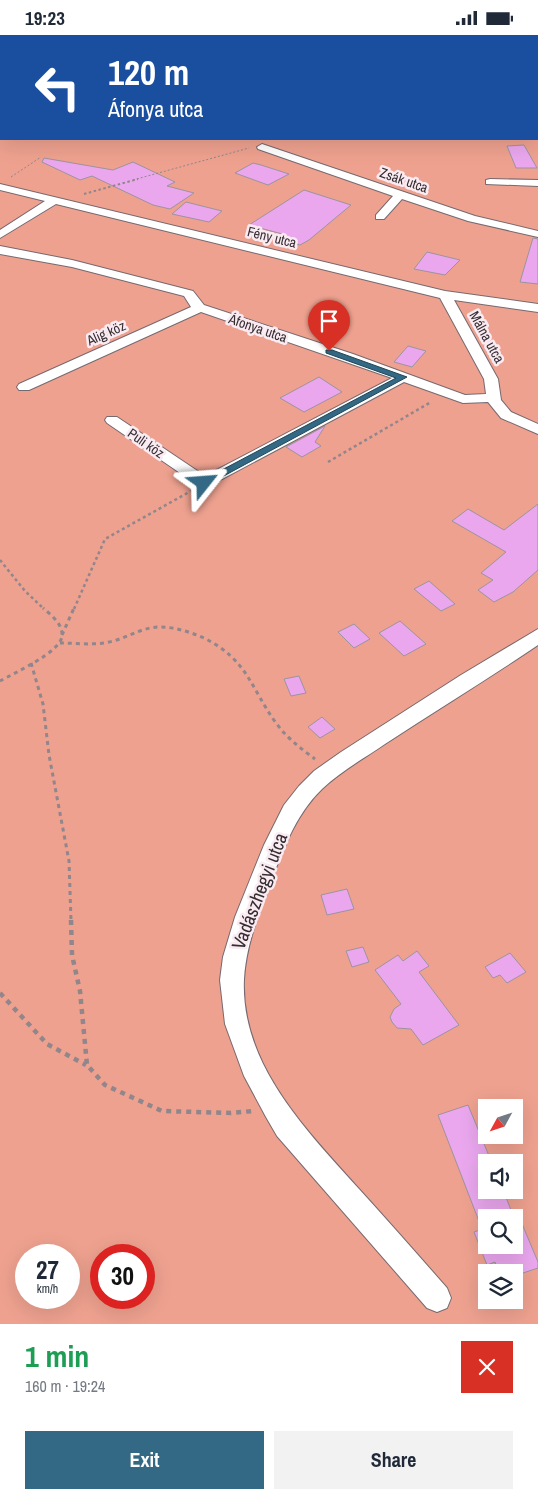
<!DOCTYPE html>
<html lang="en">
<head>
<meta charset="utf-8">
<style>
  body { margin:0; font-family:"Archivo Narrow",sans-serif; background:#f2f2f3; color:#1f2937; height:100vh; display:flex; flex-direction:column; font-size:19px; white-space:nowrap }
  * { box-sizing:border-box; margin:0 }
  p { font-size:16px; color:#747a83 }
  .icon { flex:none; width:28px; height:28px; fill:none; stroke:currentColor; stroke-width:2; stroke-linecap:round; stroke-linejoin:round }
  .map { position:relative; height:1289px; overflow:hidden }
  .sheet { display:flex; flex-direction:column; background:#fff; flex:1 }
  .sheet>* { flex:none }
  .top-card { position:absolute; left:0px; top:0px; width:539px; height:105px; box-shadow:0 5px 20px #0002; background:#1a4fa0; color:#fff; overflow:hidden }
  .needle { width:32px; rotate:230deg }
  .controls { position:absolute; left:478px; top:1064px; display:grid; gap:10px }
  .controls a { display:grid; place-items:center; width:45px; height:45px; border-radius:0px; background:#fff; box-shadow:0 5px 20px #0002; font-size:25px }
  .speed { position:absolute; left:15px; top:1209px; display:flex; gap:10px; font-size:25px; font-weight:700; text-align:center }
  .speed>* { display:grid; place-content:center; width:65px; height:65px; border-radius:50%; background:#fff; box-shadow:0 5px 20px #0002; line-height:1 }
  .speed small { font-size:12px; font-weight:400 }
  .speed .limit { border:8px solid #d22; background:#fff; color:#111 }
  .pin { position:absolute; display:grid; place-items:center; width:42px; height:42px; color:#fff; margin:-51px -21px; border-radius:50% 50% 50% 0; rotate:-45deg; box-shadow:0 0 5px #0007 }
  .pin .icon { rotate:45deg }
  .me { position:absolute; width:55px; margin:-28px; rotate:62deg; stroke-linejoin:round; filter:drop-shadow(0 0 4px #0008) }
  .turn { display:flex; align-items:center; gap:18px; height:105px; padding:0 25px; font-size:22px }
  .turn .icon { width:65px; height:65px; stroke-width:2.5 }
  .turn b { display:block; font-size:35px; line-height:42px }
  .round { display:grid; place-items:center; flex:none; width:52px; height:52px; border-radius:0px; background:#f2f2f3 }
  .headline { display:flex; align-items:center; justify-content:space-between; height:85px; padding:0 25px }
  h1 { font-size:30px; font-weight:700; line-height:38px; color:#1e9e55 }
  .action { display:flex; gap:10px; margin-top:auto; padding:10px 25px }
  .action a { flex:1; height:58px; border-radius:0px; background:#336984; color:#fff; font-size:20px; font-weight:700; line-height:58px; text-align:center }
  .action a+a { background:#f2f2f3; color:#1f2937 }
  .status { display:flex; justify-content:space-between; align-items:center; height:35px; padding:0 25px; background:#fff; direction:ltr }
  .status svg { height:14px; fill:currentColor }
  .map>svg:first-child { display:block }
</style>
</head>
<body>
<div class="status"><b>19:23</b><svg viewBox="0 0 49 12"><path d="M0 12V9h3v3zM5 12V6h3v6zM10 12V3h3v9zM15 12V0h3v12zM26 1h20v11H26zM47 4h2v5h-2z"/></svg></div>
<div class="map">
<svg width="538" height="1289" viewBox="0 0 538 1289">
  <rect width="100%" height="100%" fill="#eddee5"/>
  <path fill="#eea18f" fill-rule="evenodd" d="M0,0H538V1289H0ZM1,1H538V104H1ZM486,1072H514V1100H486ZM486,1128H514V1155H486ZM486,1182H514V1210H486ZM26,1220H69V1262H26ZM101,1220H144V1262H101ZM486,1238H514V1265H486Z"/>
  <g fill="#eaa7ee" stroke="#9d939e" fill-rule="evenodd">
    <polygon points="524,110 537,133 516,133 507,111"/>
    <polygon points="44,123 113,135 133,127 175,147 167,151 194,158 170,174 153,170 92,141 80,145 42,127"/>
    <polygon points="253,128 261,130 289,139 268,150 235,138"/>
    <polygon points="304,155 351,170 309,205 300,210 280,204 286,200 249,190"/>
    <polygon points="186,167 222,176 209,187 172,179"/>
    <polygon points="533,203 538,204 538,249 520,247"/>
    <polygon points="427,217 460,225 445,240 414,234"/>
    <polygon points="408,311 426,316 412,332 394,327"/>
    <polygon points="319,342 342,357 304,377 280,363"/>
    <polygon points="325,391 315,407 321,411 302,422 286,412"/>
    <polygon points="538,469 538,535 513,557 494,567 478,555 493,545 481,538 506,517 452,486 468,474 504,495"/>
    <polygon points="429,546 455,569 441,576 414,554"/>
    <polygon points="400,586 426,609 404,621 379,598"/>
    <polygon points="354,589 370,604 354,613 338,597"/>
    <polygon points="299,641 306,658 291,661 284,644"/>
    <polygon points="322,682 335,694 320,703 308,692"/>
    <polygon points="347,854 354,874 327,880 321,860"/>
    <polygon points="363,912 369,927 352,932 346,916"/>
    <polygon points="417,916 429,931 419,937 459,990 423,1010 411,994 397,993 392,987 390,982 394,974 401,969 375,935 398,920 403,926"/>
    <polygon points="510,918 526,937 507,948 500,940 493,943 485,932"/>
    <path d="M468,1070L492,1128H486V1155H503L515,1185L520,1184L538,1227V1233L514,1241V1238H499L495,1227L487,1230L474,1197L482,1194L438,1080ZM486,1182H514V1210H486Z"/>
  </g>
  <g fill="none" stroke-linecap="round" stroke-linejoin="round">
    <defs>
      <g id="minor">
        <polygon points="523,0 537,0 538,1 524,1"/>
        <polygon points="1,42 1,48 0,49 0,43"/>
        <rect x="0" y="57" width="1" height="6"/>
        <polygon points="262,109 475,181 538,196 538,202 468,186 402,164 384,184 376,184 376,180 393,161 258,114 257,112"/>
        <polygon points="490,144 538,145 538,151 486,149 486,145"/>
        <polygon points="0,149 445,256 538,269 538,277 454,265 498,344 501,365 511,377 538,389 538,399 501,383 488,367 463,368 404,347 209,451 199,451 107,388 105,385 107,382 117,382 205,441 392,343 201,277 29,355 19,355 17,352 19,349 191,272 184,261 72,232 0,219 0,211 72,225 193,256 204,270 353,319 465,360 486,359 484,344 440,263 56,169 0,203 0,195 45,166 0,155"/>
        <path d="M538,594V610C488,644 435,676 385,709C363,724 341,736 322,754C294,781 282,818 268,854C257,883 246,912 244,944C240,1029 307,1096 359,1154C389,1187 418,1220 447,1253L451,1263L447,1273L437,1277L427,1273L277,1101L266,1082L244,1041L225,989L220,945L223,922L235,882L264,810L284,770L299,751L314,736L341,717L461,640Z"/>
      </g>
    </defs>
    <use href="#minor" stroke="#76696f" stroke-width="2"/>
    <g stroke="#90868b" stroke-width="1" stroke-dasharray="2 2" stroke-linecap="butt">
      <polyline points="387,0 392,1"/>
      <polyline points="11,142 41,122"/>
      <polyline points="133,145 249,113"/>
    </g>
    <polyline stroke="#90868b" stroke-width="2" stroke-dasharray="2.5 2.5" stroke-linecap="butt" points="84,159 138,144"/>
    <g stroke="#90868b" stroke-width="2.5" stroke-dasharray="3 3" stroke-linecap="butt">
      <polyline points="328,427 431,367"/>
      <polyline points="0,525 25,556 44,574"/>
      <polyline points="74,574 105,504 191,456"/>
    </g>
    <g stroke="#90868b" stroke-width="3" stroke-dasharray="4 4" stroke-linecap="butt">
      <polyline points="62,600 74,573"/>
      <path d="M60,608C77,608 96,611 113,606C129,602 142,592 160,592C175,592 190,597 204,603C248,625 250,652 276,688C287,703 300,713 315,724"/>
      <polyline points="31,628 43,669 49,720 69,826 71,886"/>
      <path d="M0,646C14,638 61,617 62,601C63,589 51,580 43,573"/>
    </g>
    <g stroke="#90868b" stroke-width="4.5" stroke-dasharray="5 5" stroke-linecap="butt">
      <polyline points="71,885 72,920 80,956 87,1030 105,1050 162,1076 231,1078 253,1076"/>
      <polyline points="0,958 47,1009 86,1030"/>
    </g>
    <use href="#minor" fill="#fff" fill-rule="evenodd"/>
  </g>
  <polygon fill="#336984" stroke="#214456" points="326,315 332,315 407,342 207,450 201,450 201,446 396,343 326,318"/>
  <g text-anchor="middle" stroke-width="5" stroke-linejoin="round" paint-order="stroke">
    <g font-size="14" fill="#342e31" stroke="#faebf2">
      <text transform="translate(404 145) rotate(19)" y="5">Zsák utca</text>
      <text transform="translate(272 202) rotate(14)" y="5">Fény utca</text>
      <text transform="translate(258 293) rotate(19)" y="5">Áfonya utca</text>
      <text transform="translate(106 298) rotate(-24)" y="5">Alig köz</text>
      <text transform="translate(487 302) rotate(61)" y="5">Málna utca</text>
      <text transform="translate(146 408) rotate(35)" y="5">Puli köz</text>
    </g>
    <g font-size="19" fill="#342e31" stroke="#faebf2">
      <text transform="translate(259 856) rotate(-69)" y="7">Vadászhegyi utca</text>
    </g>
  </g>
</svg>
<div class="controls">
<a><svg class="needle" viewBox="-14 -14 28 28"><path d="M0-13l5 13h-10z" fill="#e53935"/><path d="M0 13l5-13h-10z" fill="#747a83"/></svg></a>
<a><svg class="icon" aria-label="sound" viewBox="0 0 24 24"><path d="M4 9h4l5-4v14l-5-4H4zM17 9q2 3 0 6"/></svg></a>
<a><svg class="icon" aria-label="search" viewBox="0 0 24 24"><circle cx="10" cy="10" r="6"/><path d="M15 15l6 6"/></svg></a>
<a><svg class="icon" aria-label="layers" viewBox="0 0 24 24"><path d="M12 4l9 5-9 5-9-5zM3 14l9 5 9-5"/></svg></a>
</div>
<div class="speed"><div>27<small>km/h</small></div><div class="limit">30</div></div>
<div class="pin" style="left:329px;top:316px;background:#d93025"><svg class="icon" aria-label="arrive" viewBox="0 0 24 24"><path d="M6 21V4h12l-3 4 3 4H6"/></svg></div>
<svg class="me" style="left:204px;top:448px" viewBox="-20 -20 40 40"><path d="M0-17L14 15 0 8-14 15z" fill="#336984" stroke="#fff" stroke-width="4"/></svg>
<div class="top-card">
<div class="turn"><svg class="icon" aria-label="left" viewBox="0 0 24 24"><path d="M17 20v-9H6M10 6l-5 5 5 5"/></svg><div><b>120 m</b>Áfonya utca</div></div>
</div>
</div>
<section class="sheet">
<div class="headline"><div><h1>1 min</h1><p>160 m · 19:24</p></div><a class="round" style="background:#d93025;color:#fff"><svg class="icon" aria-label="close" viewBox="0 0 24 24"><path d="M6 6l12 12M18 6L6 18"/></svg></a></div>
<div class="action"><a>Exit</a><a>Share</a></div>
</section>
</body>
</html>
